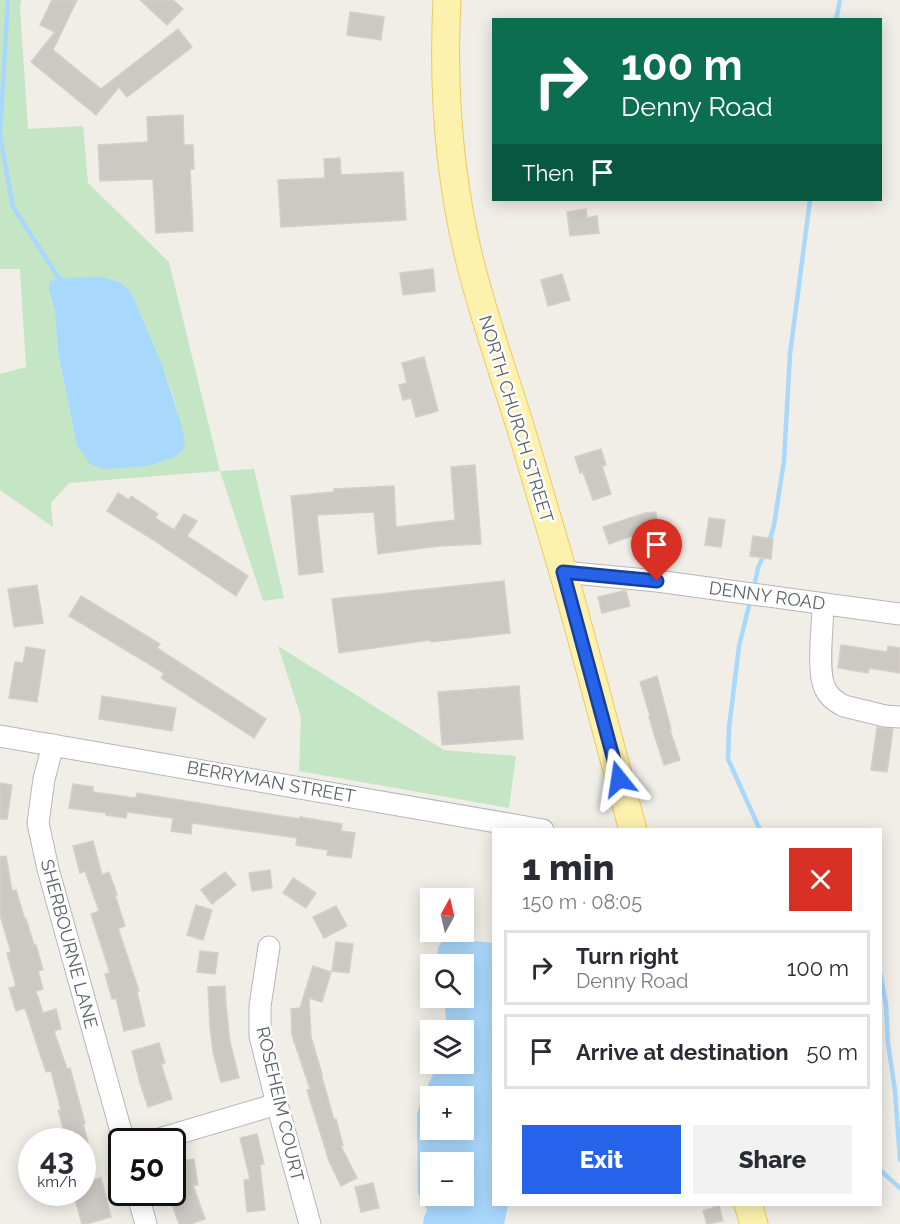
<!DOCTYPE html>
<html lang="en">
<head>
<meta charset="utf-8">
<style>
  body { margin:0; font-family:Raleway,sans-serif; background:#f2f2f3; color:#2b2b33; height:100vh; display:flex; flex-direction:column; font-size:22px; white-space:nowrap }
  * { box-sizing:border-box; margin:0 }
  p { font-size:20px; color:#7c7c81 }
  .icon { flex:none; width:33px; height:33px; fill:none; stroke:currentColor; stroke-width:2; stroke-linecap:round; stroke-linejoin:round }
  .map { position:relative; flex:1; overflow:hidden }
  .panel { position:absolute; left:492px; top:828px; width:390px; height:378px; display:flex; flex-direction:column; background:#fff; border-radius:0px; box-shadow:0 3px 15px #0003 }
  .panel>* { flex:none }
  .banner { position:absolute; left:492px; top:18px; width:390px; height:183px; border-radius:0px; box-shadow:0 3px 15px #0003; background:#0b6e4f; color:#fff; overflow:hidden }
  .needle { width:39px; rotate:8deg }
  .buttons { position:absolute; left:420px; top:888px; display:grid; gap:12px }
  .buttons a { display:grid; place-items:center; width:54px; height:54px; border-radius:0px; background:#fff; box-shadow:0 3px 15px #0003; font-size:30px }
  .speed { position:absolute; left:18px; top:1128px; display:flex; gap:12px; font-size:30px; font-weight:700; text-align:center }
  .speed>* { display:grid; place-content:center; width:78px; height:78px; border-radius:50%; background:#fff; box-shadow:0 3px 15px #0003; line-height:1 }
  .speed small { font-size:15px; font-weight:400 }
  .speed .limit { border:3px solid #111; border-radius:9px; background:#fff; color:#111 }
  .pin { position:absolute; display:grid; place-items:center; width:51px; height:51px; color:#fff; margin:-62px -26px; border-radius:50% 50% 50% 0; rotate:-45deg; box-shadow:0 0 6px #0007 }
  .pin .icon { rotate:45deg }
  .me { position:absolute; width:66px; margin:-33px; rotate:345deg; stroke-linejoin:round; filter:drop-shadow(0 0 4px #0008) }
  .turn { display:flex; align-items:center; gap:21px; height:126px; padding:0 30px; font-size:27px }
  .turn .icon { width:78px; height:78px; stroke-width:2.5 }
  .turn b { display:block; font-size:42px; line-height:51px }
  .then { display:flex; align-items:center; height:57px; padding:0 30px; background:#0003; gap:12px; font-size:22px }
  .round { display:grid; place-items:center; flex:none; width:63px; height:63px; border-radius:0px; background:#f2f2f3 }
  .summary { display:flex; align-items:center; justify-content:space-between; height:102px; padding:0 30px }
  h1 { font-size:36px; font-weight:800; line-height:45px }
  .button { display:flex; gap:12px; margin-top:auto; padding:12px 30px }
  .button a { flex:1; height:69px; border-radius:0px; background:#2563eb; color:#fff; font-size:24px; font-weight:800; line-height:69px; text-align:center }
  .button a+a { background:#f2f2f3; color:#2b2b33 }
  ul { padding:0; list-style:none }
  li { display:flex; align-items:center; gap:18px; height:75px; margin:0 12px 9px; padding:0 18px; border:3px solid #e1e1e2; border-radius:0px }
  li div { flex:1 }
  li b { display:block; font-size:22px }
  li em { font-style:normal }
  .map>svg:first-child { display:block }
</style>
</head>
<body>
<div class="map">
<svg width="900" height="1224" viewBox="0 0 900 1224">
  <rect width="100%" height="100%" fill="#f0eee7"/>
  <g fill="#c4e6c4" fill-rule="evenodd">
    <path d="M0,0H21L20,8L28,129L83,126L88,183L169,262L220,471L254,469L284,598L263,601L220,471L69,483L51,503L53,527L0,490V374L26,367L20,269H0ZM49,290L131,292C152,341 176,390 184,442L77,444L58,353L55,313Z"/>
    <polygon points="278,646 444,750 516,756 509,808 299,771 301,717"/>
  </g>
  <g fill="#a9d8fd" fill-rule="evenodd">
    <polygon points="102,277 119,282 131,292 162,364 181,423 185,442 183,450 175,457 147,466 105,469 90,464 77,445 58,353 55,313 49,290 49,282 59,278"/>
    <path d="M447,938L493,943L494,1204L508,1205L504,1224H423L424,1217L427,1210L418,1193L417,1113L426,1089L438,1064H464V1030H447L444,998H464V964H439C436,954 437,943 447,938ZM430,1096H464V1130H430ZM430,1162H464V1196H430Z"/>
  </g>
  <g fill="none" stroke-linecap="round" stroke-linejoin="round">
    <g stroke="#a9d8fd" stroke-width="4.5">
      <polyline points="836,20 840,0"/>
      <polyline points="0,133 8,0"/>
      <polyline points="0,136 13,207 59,278"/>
      <polyline points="769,542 774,525 784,461 790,354 810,200"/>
      <polyline points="754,587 758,568 765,552"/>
      <polyline points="751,598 739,646 729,728 728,759 760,830"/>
      <polyline points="880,973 886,1004 888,1043 895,1091 900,1160"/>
      <polyline points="880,1170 900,1188"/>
    </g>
  </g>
  <g fill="#ccc9c4" stroke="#d4d0c5" stroke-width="1.5">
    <polygon points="52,0 77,0 53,50 101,89 178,29 192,47 127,97 119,87 96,115 31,62 55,32 40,25"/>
    <polygon points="140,0 173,0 183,9 167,25"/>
    <polygon points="350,12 384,17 381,40 347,35"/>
    <polygon points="183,115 184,145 193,145 194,169 190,169 193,231 156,233 153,179 100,181 98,145 148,142 147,117"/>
    <polygon points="340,158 341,175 403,172 406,220 281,227 278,180 325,178 324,159"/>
    <polygon points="586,209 587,218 597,216 599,233 570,236 567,212"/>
    <polygon points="433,269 435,291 403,295 400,273"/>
    <polygon points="562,274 570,300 548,306 541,280"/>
    <polygon points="424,357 438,411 416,417 411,398 403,400 399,385 407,383 402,363"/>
    <polygon points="601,449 606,465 602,466 611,494 593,500 583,472 580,473 575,457"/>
    <polygon points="475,465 481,544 439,546 378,554 374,512 317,515 323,572 299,575 291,496 334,492 334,489 394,486 396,527 455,520 451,467"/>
    <polygon points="118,493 129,500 131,496 158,514 155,518 174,530 184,514 197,521 187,536 248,576 236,596 155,541 107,511"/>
    <polygon points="656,512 658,530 643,532 609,544 603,527 645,513"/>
    <polygon points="709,518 725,520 721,547 705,545"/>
    <polygon points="753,536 773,539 771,559 750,556"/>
    <polygon points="504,581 510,633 431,642 430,640 339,653 332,599"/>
    <polygon points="37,585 43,623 14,627 8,589"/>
    <polygon points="623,591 626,591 630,606 602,613 598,597"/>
    <polygon points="81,596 160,644 157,648 266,719 254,738 161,678 164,673 69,616"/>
    <polygon points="841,645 887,652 888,646 900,648 900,673 869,668 868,673 838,668"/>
    <polygon points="26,647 45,650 37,702 9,698 15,662 23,663"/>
    <polygon points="657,676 671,729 670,730 680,760 664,765 654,734 649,717 650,716 640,682"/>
    <polygon points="519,686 523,739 442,745 438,692"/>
    <polygon points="102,696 176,708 172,731 99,719"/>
    <polygon points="877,727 893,729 887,772 871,770"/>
    <polygon points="0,783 12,785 7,819 0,819"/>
    <polygon points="73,784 93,787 93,792 136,798 137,793 261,813 300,819 300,817 342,824 341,831 355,833 351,858 327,855 328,850 296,845 297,838 192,823 191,834 171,831 173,818 127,812 126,818 106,815 106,813 69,808"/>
    <polygon points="93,841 102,875 109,872 117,895 115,895 125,926 118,928 139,991 137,992 145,1026 124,1031 116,998 112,999 105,974 110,973 91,914 99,911 85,871 80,873 73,846"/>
    <polygon points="6,856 12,891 16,890 25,920 26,919 34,945 36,945 43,970 38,971 43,989 36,991 43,1013 56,1009 61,1029 54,1031 67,1069 70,1068 85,1123 83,1124 88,1142 67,1142 58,1110 61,1110 51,1071 46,1072 25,1008 16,1011 9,988 16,986 7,953 11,952 0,915 0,857"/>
    <polygon points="270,870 272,888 252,891 249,873"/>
    <polygon points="225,872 236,885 212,904 201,890"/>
    <polygon points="293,878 316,893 306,908 283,893"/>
    <polygon points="196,905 212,910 203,940 187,935"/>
    <polygon points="336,906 347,926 324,938 313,917"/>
    <polygon points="336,942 353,944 349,973 332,971"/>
    <polygon points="200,951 218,953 215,974 197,972"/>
    <polygon points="313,966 331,972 322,1002 309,998 311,1037 322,1074 321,1074 334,1120 336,1119 343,1145 341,1146 357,1178 341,1186 329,1161 307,1090 310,1089 292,1035 291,1009 300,1008"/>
    <polygon points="225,986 226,1005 230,1042 239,1078 221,1082 213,1052 210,1027 208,987"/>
    <polygon points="159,1043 165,1063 161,1064 172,1099 148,1107 140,1083 132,1051"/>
    <polygon points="257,1134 264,1164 260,1165 265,1210 247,1212 244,1180 250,1179 240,1138"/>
    <polygon points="82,1152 87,1152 94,1180 101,1178 111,1217 86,1224 82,1224 73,1192 82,1192"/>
    <polygon points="194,1159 198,1185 193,1185 205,1219 190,1224 179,1224 172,1204 172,1162"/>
    <polygon points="373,1183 379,1208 361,1212 355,1187"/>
    <polygon points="719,1206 723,1221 707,1224 703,1211"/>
  </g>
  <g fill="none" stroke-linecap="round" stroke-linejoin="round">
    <defs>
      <g id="minor">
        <polyline points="563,572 657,581 900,614"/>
        <path d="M823,604C823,625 817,667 824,686C827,695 836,702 844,706L885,716L900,717"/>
        <polyline points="0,736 543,830"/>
        <polyline points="53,745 44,779 38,823 48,869 124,1142"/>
        <polyline points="269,947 260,1006 260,1036 277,1104 310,1224"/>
        <polyline points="149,1142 277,1104"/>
        <polyline points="137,1192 146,1224"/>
      </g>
      <g id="major">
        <path d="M447,0C442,97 450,194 477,288C492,342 511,395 527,449C539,491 552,533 564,575C588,660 610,745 633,830"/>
        <polyline points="748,1204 754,1224"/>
      </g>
    </defs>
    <use href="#minor" stroke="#b4b7bb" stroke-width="23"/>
    <use href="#major" stroke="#eec861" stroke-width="29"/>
    <use href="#minor" stroke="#fff" stroke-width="21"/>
    <use href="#major" stroke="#fdf1ae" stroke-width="27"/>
  </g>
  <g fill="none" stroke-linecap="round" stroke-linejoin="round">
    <defs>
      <polyline id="route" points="619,779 563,572 657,581"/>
    </defs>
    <use href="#route" stroke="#184099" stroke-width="15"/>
    <use href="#route" stroke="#2563eb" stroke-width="10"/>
  </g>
  <g text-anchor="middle" stroke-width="5" stroke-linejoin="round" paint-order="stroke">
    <g font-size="18" fill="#5e6266" stroke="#fff">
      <text transform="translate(516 419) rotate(73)" y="6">NORTH CHURCH STREET</text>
      <text transform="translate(767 596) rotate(8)" y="6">DENNY ROAD</text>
      <text transform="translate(271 782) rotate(10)" y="6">BERRYMAN STREET</text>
      <text transform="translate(69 944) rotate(75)" y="6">SHERBOURNE LANE</text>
      <text transform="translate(280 1104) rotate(77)" y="6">ROSEHEIM COURT</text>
    </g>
  </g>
</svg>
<div class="buttons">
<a><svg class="needle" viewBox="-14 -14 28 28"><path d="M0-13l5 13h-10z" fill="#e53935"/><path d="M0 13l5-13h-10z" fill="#7c7c81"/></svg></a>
<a><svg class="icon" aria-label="search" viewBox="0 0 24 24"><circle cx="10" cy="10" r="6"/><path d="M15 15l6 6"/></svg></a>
<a><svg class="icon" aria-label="layers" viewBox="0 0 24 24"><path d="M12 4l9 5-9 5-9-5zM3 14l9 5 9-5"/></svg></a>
<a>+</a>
<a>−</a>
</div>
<div class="speed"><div>43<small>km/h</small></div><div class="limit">50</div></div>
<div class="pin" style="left:657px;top:581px;background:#d93025"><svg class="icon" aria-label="arrive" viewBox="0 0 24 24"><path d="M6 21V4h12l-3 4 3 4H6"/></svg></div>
<svg class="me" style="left:619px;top:779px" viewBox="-20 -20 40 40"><path d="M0-17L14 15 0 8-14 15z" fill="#2563eb" stroke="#fff" stroke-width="4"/></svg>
<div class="banner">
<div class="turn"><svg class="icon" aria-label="right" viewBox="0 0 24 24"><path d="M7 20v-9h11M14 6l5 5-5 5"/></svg><div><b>100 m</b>Denny Road</div></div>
<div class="then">Then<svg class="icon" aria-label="arrive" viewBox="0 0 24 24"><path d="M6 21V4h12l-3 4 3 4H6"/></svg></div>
</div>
<section class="panel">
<div class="summary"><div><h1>1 min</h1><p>150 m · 08:05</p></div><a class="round" style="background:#d93025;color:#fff"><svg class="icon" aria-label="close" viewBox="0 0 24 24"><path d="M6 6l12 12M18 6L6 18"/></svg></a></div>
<ul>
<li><svg class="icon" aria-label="right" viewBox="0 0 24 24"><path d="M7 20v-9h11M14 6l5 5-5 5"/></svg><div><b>Turn right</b><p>Denny Road</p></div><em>100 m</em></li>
<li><svg class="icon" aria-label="arrive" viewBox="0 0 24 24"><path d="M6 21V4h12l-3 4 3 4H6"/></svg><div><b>Arrive at destination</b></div><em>50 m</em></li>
</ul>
<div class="button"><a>Exit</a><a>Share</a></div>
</section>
</div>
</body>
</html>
